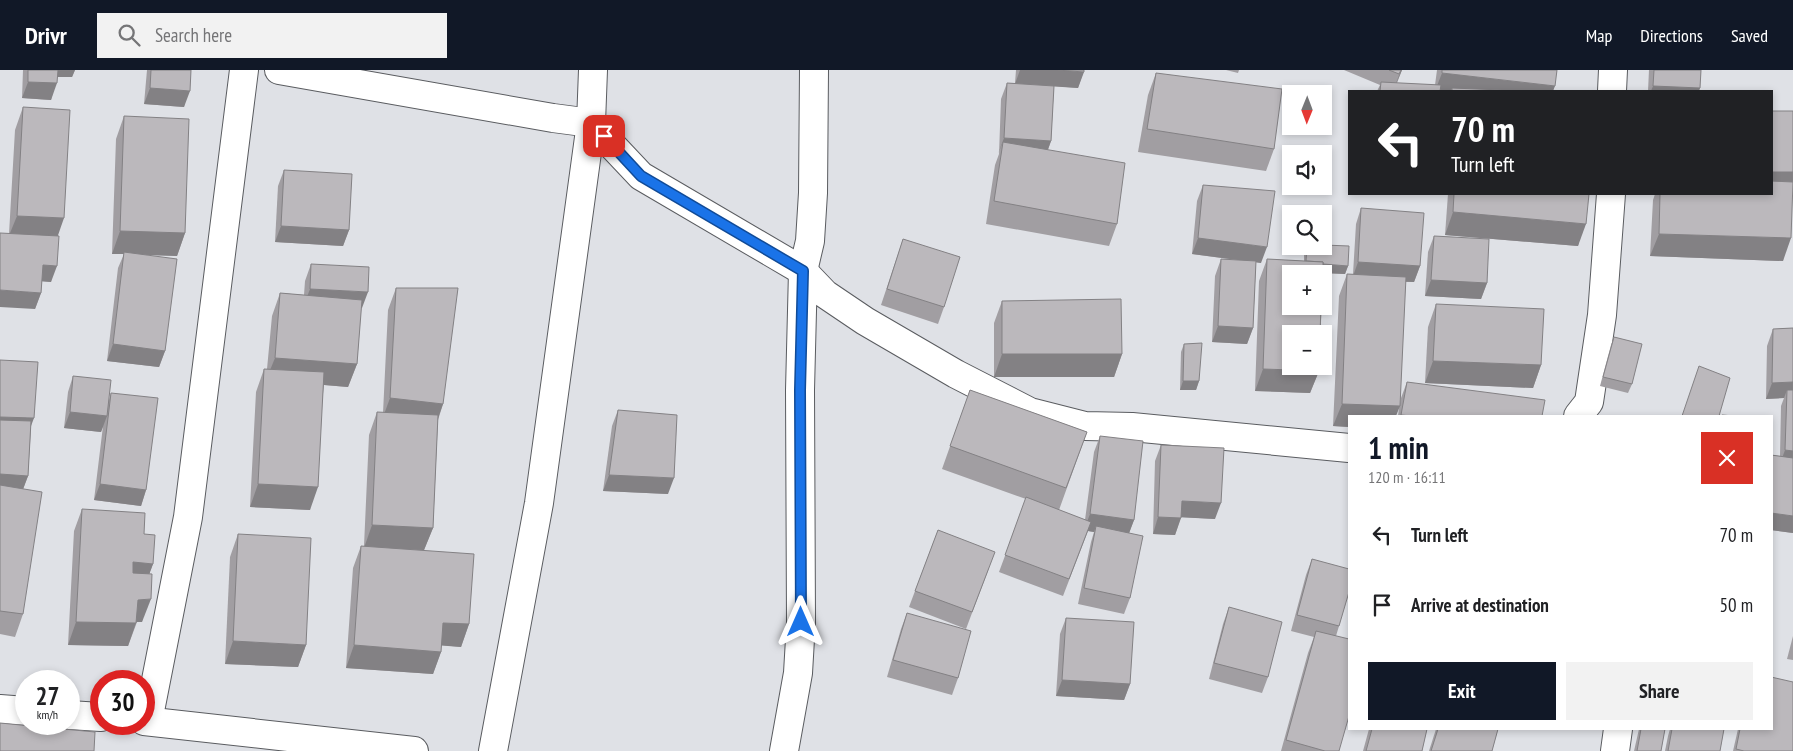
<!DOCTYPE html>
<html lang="en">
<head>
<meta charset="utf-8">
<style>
  body { margin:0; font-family:"PT Sans Narrow",sans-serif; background:#f2f2f2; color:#202124; height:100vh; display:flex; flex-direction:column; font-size:19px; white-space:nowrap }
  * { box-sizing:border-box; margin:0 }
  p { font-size:16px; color:#757577 }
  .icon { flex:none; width:28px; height:28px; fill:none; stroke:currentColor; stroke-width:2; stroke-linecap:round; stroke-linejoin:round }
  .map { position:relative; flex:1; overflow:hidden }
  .side { position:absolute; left:1348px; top:345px; width:425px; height:315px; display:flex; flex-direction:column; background:#fff; border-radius:0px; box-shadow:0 2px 8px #0003 }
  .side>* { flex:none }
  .guide { position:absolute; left:1348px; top:20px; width:425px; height:105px; border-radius:0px; box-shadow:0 2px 8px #0003; background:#202124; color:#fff; overflow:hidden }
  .needle { width:32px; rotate:181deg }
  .buttons { position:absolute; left:1282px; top:15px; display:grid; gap:10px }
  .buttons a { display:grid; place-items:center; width:50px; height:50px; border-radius:0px; background:#fff; box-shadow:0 2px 8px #0003; font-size:25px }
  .speed { position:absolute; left:15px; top:600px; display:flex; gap:10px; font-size:25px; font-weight:700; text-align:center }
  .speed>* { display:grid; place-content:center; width:65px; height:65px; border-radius:50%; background:#fff; box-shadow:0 2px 8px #0003; line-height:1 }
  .speed small { font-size:12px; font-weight:400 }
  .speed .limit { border:8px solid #d22; background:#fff; color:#111 }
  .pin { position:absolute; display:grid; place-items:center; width:42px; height:42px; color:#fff; margin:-21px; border-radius:10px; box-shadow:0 2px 8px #0006 }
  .me { position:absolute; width:55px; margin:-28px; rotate:0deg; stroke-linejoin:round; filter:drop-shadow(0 0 4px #0008) }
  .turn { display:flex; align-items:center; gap:18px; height:105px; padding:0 20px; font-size:22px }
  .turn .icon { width:65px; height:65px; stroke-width:2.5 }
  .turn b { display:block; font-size:35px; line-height:42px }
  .round { display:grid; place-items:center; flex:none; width:52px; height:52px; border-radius:0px; background:#f2f2f2 }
  .summary { display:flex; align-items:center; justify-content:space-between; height:85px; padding:0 20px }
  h1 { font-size:30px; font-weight:600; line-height:38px; color:#111827 }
  .action { display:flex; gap:10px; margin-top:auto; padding:10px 20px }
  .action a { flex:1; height:58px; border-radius:0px; background:#111827; color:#fff; font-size:20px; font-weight:600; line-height:58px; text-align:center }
  .action a+a { background:#f2f2f2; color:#202124 }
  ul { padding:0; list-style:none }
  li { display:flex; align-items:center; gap:15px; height:70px; padding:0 20px }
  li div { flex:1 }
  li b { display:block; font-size:19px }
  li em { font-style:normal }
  header { display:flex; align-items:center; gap:30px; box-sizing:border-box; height:70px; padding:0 25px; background:#111827; color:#fff }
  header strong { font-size:24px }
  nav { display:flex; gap:28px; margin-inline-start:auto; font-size:18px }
  .search { width:350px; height:45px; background:#f2f2f2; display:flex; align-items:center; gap:12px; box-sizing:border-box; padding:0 18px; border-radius:0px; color:#757577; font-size:19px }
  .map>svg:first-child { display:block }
</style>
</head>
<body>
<header>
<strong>Drivr</strong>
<div class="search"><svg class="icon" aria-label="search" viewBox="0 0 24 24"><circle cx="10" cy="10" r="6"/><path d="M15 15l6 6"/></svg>Search here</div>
<nav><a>Map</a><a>Directions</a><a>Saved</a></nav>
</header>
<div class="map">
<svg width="1793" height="681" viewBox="0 0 1793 681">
  <rect width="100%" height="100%" fill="#dfe1e6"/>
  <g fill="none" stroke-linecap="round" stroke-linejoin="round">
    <defs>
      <g id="minor">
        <polyline points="279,0 553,48 591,53 641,106 803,201 825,224 865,251 956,304 1030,342 1085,356 1132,357 1349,378"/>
        <polyline points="1612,21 1613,0"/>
        <polyline points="1578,346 1589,332 1602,245 1611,124"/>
        <polyline points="0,639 26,641"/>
        <polyline points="69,645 101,647"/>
        <polyline points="144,651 414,681"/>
        <polyline points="148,651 188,447 244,0"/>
        <polyline points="493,681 539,433 591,53 593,0"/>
        <polyline points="784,681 798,603 801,552 800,320 803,201 810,171 813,123 814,0"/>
        <polyline points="1615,681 1618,659"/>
      </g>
    </defs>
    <use href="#minor" stroke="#5a5c60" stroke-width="30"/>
    <use href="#minor" stroke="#fff" stroke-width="28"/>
  </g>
  <g fill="#a19ea2">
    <polygon points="23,0 75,0 72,7 57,7 51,30 22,28"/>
    <polygon points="147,0 191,0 184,37 144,34"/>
    <polygon points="1016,0 1084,0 1078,18 1054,16 1051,71 1048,80 1117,154 1109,176 986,154 995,95 999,84 1001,29 1007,13 1015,13"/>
    <polygon points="1226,0 1239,0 1238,3"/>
    <polygon points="1344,0 1402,0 1397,13 1435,15 1437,0 1557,0 1553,21 1377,21 1380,15"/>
    <polygon points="1649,0 1701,0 1699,21 1648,21"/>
    <polygon points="1156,3 1274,79 1266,101 1138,82 1148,25"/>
    <polygon points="23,37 58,166 51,212 42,211 41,223 35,239 9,164 15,60"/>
    <polygon points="1793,41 1793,111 1783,191 1650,186 1653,130 1655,124 1771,124"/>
    <polygon points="124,46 185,163 177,186 147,185 165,281 159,297 107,291 118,198 124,184 112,184 116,69"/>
    <polygon points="284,100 349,160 343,176 275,172 278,116"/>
    <polygon points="1203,115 1261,193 1256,192 1253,258 1247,274 1212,272 1215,206 1221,189 1244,191 1192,184 1197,131"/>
    <polygon points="1448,124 1589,124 1578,176 1445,165"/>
    <polygon points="1361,138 1420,196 1414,212 1405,212 1400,333 1401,328 1407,312 1542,346 1398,346 1399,338 1349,346 1349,357 1333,356 1339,226 1347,204 1353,204 1356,154"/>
    <polygon points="1434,166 1487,213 1481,229 1425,226 1428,182"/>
    <polygon points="903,169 944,237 938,254 881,235"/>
    <polygon points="1306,176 1324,176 1348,196 1345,204 1323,203 1319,301 1310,323 1255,321 1259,211 1267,189 1304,191 1304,183"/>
    <polygon points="311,194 362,238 361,238 357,294 348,317 324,315 310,440 250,437 256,322 264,299 267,299 272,246 280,223 304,225 305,211"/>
    <polygon points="396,218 443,334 438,350 433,458 424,480 469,554 461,577 441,575 441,582 433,604 346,598 353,498 361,476 364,476 369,365 377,342 383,343 388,240"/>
    <polygon points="1002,231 1122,284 1114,307 994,307 994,253"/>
    <polygon points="1436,234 1541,295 1533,318 1425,313 1428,257"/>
    <polygon points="1793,258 1793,463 1771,460 1771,385 1780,386 1781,336 1784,328 1766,329 1767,276 1773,259"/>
    <polygon points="1614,267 1632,314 1628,323 1600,316 1611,275"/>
    <polygon points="1184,274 1199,311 1196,320 1180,320 1181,282"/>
    <polygon points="0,290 31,358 28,406 23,419 23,544 15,567 0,564"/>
    <polygon points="73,306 109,330 111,323 146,420 141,436 94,430 103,356 101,362 64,358 68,322"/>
    <polygon points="970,320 1087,362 1059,440 1085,450 1094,382 1100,366 1134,450 1129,463 1130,528 1124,544 1078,534 1091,472 1094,462 1088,461 1063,526 999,502 1026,429 942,399"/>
    <polygon points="618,340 668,424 603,421 612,356"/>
    <polygon points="1161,375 1215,449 1181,447 1175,465 1153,464 1155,391"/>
    <polygon points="82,439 144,464 153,494 149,504 142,552 137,552 128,576 68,575 74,461"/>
    <polygon points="938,460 989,498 966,559 909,537"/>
    <polygon points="238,464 306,575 298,597 225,594 230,487"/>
    <polygon points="1312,489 1339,556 1336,566 1339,681 1281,681 1308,583 1314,567 1291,561 1306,505"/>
    <polygon points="1229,537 1268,607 1262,623 1209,609 1223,554"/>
    <polygon points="907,543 958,608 952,625 887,607 901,559"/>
    <polygon points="1066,548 1130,614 1124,630 1056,626 1060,564"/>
    <polygon points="1793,566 1793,590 1787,589"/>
    <polygon points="1369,659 1427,659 1422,681 1363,681"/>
    <polygon points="1436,659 1498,659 1492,681 1429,681"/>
    <polygon points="1639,659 1665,659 1661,681 1634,681"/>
    <polygon points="1670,659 1724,659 1720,681 1665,681 1668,666"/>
    <polygon points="1738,659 1771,659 1793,681 1733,681"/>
  </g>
  <g fill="#838184">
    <polygon points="58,0 75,0 72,7 56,7"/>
    <polygon points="1020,0 1057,0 1084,2 1078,18 1015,14"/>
    <polygon points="1401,0 1402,0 1393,21"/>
    <polygon points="1442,3 1555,16 1553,21 1452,21 1452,18 1451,21 1435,21"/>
    <polygon points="28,12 57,13 51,30 22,28"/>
    <polygon points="1653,16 1700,18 1699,21 1651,21"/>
    <polygon points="150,18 190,21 184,37 144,34"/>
    <polygon points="1004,68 1051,71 1045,87 1003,72 998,84"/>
    <polygon points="1771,102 1793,102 1793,111 1790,119 1771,118"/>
    <polygon points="1453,142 1586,154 1578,176 1445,165"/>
    <polygon points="17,146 64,148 56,171 8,168"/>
    <polygon points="281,156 349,160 343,176 275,172"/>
    <polygon points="120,161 185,163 177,186 124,184 124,182 124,184 112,184"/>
    <polygon points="1659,164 1791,168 1783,191 1650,186"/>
    <polygon points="1198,168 1267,177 1261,193 1192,184"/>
    <polygon points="1358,192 1420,196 1414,212 1352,209"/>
    <polygon points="1306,193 1348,196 1345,204 1303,202"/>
    <polygon points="43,195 57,196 51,212 37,211"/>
    <polygon points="1431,210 1487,213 1481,229 1425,226"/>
    <polygon points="310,219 368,222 362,238 304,235"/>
    <polygon points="0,220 41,223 35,239 0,237"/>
    <polygon points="1218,256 1253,258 1247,274 1212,272"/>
    <polygon points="113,274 165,281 159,297 107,291"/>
    <polygon points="1002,284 1122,284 1114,307 994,307"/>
    <polygon points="275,288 357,294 348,317 266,310"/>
    <polygon points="1433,291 1541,295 1533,318 1425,313"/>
    <polygon points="1263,299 1319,301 1310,323 1255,321"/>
    <polygon points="1183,311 1199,311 1196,320 1180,320"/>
    <polygon points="1793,312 1793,328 1787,320 1784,328 1766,329 1772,313"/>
    <polygon points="390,328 443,334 435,357 382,350"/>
    <polygon points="1342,334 1400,336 1396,346 1349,346 1349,357 1333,356"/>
    <polygon points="70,342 107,346 101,362 64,358"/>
    <polygon points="0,347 34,348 28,364 0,363"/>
    <polygon points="1785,380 1793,381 1793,397 1779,397"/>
    <polygon points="0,404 28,406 22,422 0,421"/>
    <polygon points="609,405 674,408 668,424 603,421"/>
    <polygon points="100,414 146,420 141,436 94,430"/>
    <polygon points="258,414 318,417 310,440 250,437"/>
    <polygon points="1182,431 1221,433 1215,449 1176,447"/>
    <polygon points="1771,443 1793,446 1793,463 1771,460"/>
    <polygon points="1090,444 1134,450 1128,466 1096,456 1094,462 1088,461 1063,526 1088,461 1084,460"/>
    <polygon points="1158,447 1181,448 1175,465 1153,464"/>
    <polygon points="372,455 433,458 424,480 364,478"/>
    <polygon points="133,492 153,494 145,516 125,515"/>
    <polygon points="151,529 142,552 130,552 138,530"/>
    <polygon points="76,552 136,553 128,576 68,575"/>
    <polygon points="443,553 469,554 461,577 435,575"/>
    <polygon points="233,571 306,575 298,597 225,594"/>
    <polygon points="354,575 441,582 433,604 346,598"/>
    <polygon points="1062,610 1130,614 1124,630 1056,626"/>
  </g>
  <g fill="#bbb8bc" stroke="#838184">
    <polygon points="28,0 58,0 57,13 28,12"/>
    <polygon points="151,0 191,0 190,21 150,18"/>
    <polygon points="1057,0 1084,0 1084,2"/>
    <polygon points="1389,0 1401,0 1399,4"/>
    <polygon points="1442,0 1557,0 1555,16 1442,3"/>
    <polygon points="1654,0 1701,0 1700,18 1653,16"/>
    <polygon points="1156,3 1282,19 1274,79 1147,59"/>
    <polygon points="1381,12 1441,15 1440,21 1380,21"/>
    <polygon points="1007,13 1054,16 1051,71 1004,68"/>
    <polygon points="1452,18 1502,20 1502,21 1452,21"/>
    <polygon points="23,37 70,40 64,148 17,146"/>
    <rect x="1771" y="41" width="22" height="61"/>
    <polygon points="124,46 189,49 185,163 120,161"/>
    <polygon points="1003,72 1125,93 1117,154 994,131"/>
    <polygon points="284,100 352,104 349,160 281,156"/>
    <polygon points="1771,111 1793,112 1791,168 1659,164 1660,124 1771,124"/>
    <polygon points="1203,115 1275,121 1267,177 1198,168"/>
    <polygon points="1454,124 1589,124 1586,154 1453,142"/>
    <polygon points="1361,138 1424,143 1420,196 1358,192"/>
    <polygon points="0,163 59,166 57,196 43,195 41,223 0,220"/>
    <polygon points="1434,166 1489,169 1487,213 1431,210"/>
    <polygon points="903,169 960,187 944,237 887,219"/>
    <polygon points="1324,175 1349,176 1348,196 1323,194 1323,192 1306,191 1307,176 1324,176"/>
    <polygon points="124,182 177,189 165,281 113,274"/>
    <polygon points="1221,189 1256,191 1253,258 1218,256"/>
    <polygon points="1267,189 1323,192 1323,204 1291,204 1291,236 1321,236 1320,264 1291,264 1291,296 1319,296 1319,301 1263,299"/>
    <polygon points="311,194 369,197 368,222 310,219"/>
    <polygon points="1347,204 1406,207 1400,336 1342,334"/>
    <polygon points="396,218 458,218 443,334 390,328"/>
    <polygon points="280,223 362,230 357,294 275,288"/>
    <polygon points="1121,229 1122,284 1002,284 1002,231"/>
    <polygon points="1436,234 1544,239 1541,295 1433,291"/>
    <polygon points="1793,258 1793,312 1772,313 1773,259"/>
    <polygon points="1614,267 1642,274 1632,314 1603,307"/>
    <polygon points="1202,273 1199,311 1183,311 1184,274"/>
    <polygon points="0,290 38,292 34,348 0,347"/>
    <polygon points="1699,296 1730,308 1719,346 1682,346"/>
    <polygon points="264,299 324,302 318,417 258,414"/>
    <polygon points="73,306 111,310 107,346 70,342"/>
    <polygon points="1407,312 1545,330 1542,346 1411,346 1401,345"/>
    <polygon points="970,320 1087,362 1066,418 950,376"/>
    <polygon points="1787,320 1793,320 1793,381 1785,380"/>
    <polygon points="111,323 158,328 146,420 100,414"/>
    <polygon points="618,340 677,345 674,408 609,405"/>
    <polygon points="377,342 438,345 433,458 372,455"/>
    <polygon points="1722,345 1734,346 1722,346"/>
    <polygon points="0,350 31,351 28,406 0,404"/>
    <polygon points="1100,366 1143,371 1134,450 1090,444"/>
    <polygon points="1161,375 1224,378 1221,433 1182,431 1181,448 1158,447"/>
    <polygon points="1771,385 1793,388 1793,446 1771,443"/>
    <polygon points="0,415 42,422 23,544 0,541"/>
    <polygon points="1026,427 1091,452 1069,509 1005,485"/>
    <polygon points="82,439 145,443 144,464 155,465 153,494 133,492 133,503 152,504 151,529 138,530 136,553 76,552"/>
    <polygon points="1096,456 1143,466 1130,528 1084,518"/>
    <polygon points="938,460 995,482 972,542 915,521"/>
    <polygon points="238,464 311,468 306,575 233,571"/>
    <polygon points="361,476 474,484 469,554 443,553 441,582 354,575"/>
    <polygon points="1312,489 1349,499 1349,522 1339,556 1297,545"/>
    <polygon points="1229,537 1282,552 1268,607 1214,593"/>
    <polygon points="907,543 971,561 958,608 893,590"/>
    <polygon points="1066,548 1134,552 1130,614 1062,610"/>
    <polygon points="1316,561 1349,569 1349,646 1339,681 1325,681 1286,670"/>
    <polygon points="1771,607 1793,612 1793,681 1744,681 1736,679 1740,659 1771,659"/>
    <polygon points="0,653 95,662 94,681 0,681"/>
    <polygon points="1372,659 1427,659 1422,681 1366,681"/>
    <polygon points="1438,659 1498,659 1492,681 1431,681"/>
    <polygon points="1641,659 1665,659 1661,681 1637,681"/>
    <polygon points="1672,659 1724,659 1720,681 1668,681"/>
  </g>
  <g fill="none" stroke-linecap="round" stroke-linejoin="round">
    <defs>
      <polyline id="route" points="604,66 641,106 803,201 800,320 801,552"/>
    </defs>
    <use href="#route" stroke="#114b97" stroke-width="12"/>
    <use href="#route" stroke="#1a73e8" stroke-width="9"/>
  </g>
</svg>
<div class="buttons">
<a><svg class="needle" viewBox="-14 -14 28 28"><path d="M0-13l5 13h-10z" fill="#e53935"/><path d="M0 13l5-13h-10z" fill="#757577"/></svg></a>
<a><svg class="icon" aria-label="sound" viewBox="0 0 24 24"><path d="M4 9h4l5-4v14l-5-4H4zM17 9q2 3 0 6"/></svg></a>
<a><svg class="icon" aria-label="search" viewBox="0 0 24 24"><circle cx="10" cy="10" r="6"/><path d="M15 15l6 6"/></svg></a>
<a>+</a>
<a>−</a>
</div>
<div class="speed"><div>27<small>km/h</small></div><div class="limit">30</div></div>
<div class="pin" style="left:604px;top:66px;background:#d93025"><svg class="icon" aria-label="arrive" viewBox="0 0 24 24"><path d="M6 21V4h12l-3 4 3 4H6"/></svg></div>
<svg class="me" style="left:801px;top:552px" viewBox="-20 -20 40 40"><path d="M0-17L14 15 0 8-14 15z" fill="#1a73e8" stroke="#fff" stroke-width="4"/></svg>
<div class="guide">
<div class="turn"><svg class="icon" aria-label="left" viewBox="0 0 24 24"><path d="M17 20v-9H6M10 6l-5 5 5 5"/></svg><div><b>70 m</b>Turn left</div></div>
</div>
<section class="side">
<div class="summary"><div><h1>1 min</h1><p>120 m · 16:11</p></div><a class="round" style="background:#d93025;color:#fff"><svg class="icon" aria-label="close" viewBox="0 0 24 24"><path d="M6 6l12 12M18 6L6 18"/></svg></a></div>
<ul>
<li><svg class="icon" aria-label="left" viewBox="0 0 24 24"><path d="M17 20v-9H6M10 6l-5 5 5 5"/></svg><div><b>Turn left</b></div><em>70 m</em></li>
<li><svg class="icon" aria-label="arrive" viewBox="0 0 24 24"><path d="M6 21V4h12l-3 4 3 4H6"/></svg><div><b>Arrive at destination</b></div><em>50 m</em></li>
</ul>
<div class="action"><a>Exit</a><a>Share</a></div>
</section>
</div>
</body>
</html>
